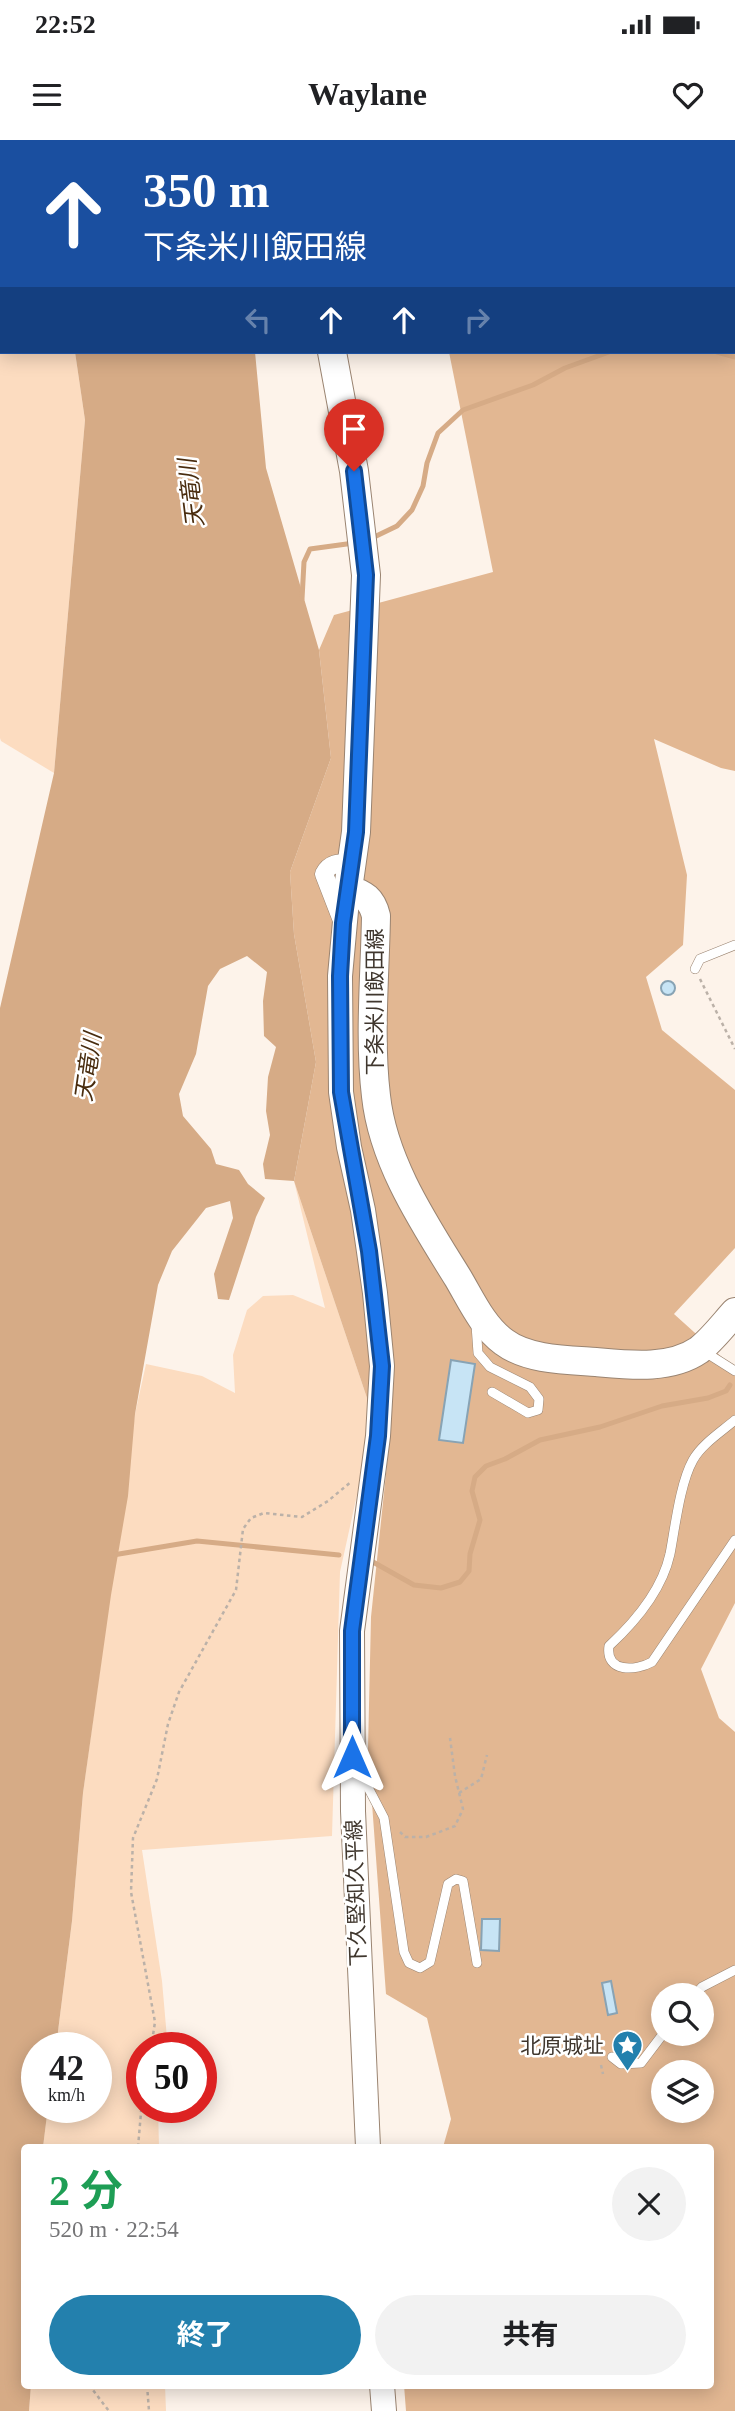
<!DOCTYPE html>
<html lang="ja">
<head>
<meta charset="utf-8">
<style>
  body { margin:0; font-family:"Times New Roman","Noto Sans JP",serif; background:#f2f2f2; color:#202124; height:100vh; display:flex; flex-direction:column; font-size:26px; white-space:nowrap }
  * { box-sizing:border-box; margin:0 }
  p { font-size:23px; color:#757577 }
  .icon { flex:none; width:38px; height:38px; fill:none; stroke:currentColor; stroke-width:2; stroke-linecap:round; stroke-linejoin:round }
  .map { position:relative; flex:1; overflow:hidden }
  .side { position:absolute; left:21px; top:2004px; width:693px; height:245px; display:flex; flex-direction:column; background:#fff; border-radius:7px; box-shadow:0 4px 18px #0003 }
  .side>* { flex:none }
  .hud { position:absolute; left:0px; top:0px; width:735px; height:214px; box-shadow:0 4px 18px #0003; background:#1a4fa0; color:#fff; overflow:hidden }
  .buttons { position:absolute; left:651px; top:1843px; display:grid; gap:14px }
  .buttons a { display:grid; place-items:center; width:63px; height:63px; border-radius:50%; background:#fff; box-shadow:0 4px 18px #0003; font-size:35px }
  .speed { position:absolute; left:21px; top:1892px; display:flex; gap:14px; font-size:35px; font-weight:700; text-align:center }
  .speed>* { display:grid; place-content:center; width:91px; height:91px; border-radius:50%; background:#fff; box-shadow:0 4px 18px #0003; line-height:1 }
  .speed small { font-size:18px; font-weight:400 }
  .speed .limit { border:10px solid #d22; background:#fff; color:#111 }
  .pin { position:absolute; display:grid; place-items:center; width:60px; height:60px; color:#fff; margin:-72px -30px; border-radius:50% 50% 50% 0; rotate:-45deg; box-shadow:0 0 7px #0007 }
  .pin .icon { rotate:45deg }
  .me { position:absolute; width:77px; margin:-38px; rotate:0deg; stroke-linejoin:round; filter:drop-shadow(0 0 5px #0008) }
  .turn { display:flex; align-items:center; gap:24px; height:147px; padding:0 28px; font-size:32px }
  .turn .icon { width:91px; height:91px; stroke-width:2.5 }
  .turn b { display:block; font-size:49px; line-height:60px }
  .lanes { display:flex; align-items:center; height:66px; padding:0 28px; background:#0003; justify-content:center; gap:35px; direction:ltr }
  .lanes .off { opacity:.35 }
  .round { display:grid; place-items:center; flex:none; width:74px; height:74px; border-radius:37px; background:#f2f2f2 }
  .overview { display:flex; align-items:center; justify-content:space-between; height:119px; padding:0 28px }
  h1 { font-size:42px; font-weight:700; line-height:52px; color:#1e9e55 }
  .cta { display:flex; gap:14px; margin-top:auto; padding:14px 28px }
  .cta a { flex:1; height:80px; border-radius:42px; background:#2380ad; color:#fff; font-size:28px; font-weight:700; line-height:80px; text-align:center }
  .cta a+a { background:#f2f2f2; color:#202124 }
  .status { display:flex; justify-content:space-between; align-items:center; height:49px; padding:0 35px; background:#fff; direction:ltr }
  .status svg { height:19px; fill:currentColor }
  header { display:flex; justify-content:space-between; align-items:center; height:91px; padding:0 28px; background:#fff; font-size:32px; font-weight:700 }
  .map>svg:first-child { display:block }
</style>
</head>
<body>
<div class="status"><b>22:52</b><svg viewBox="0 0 49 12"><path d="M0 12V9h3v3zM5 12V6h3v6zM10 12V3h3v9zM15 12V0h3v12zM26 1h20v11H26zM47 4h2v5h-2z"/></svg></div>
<header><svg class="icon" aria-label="menu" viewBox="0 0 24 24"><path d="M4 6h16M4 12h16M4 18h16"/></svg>Waylane<svg class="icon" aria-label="heart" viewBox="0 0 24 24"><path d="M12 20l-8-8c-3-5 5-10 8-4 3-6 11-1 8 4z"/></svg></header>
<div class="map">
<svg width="735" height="2271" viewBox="0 0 735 2271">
  <rect width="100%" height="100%" fill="#fdf3ea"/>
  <g fill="#fcdcc0">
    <polygon points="0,0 46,2 2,2 2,212 75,212 85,280 54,633 1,601 0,598"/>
    <polygon points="294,1041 369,1264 362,1332 340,1432 332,1696 142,1710 162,1841 167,1898 165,1907 142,1908 142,1967 158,1967 159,2007 43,2007 48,1967 96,1967 96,1908 56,1907 72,1781 83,1653 135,1274 146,1224 202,1236 235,1253 233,1215 247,1170 263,1156 293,1155 325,1168"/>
    <polygon points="31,2245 165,2245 166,2271 29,2271"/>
  </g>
  <path fill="#e2b792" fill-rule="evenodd" d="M492,0H735V631L721,628L654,599L687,735L683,805L646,837L662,890L735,950V1108L674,1174L735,1229V1463L701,1529L719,1578L735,1592V2271H406L404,2245H710V2007H443L451,1979L427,1878L386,1854L368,1609L371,1477L389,1305L369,1264L294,1041L316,922L294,794L290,732L331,618L319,510L334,475L493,432L449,212H733V2H492ZM663,1855H702V1894H663ZM663,1932H702V1970H663Z"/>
  <g fill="#d6ab86">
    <polygon points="45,0 235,0 235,2 46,2"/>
    <polygon points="75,212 255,212 266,328 319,510 331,618 290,732 294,794 316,922 294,1041 265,1039 263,1024 270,995 266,971 268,937 276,907 264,896 263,861 267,832 247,816 220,829 208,846 196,914 179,954 183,976 211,1009 216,1024 239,1030 248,1044 265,1058 256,1077 229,1160 218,1159 214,1134 233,1078 230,1061 206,1068 172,1111 158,1145 135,1274 128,1356 111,1455 83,1653 72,1781 56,1907 37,1908 37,1967 48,1967 43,2007 24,2007 24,2245 31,2245 29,2271 0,2271 0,868 54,633 85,280"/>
  </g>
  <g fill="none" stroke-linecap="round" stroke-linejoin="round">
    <g stroke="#d6ab86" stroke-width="5">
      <polyline points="717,212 735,217"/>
      <polyline points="370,399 397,386 412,370 423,346 427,323 438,293 463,270 533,245 565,228 609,212"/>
      <polyline points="302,459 304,422 310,409 354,403"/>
      <polyline points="113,1415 197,1401 339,1415"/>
      <polyline points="373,1422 414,1445 441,1448 460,1442 469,1431 470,1414 480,1380 472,1351 475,1337 486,1326 505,1319 540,1300 600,1287 662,1266 708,1258 726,1251 730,1245"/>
    </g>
  </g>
  <g fill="#c7e4f5" stroke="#88a3b4" stroke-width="2">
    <circle cx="668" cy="848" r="7"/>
    <polygon points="451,1220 475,1224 463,1303 439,1300"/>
    <polygon points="482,1779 500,1779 499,1811 481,1810"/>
    <polygon points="611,1841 617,1873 608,1875 602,1843"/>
    <polygon points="621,1908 636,1908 636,1916 621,1915"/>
  </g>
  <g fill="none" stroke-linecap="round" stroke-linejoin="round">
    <defs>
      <g id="service">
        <polyline points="651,0 653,2"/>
        <polyline points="733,27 735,29"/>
        <polyline points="695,829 700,819 735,805"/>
        <polyline points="476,1185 478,1213 490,1227 530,1247 539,1259 538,1270 528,1273 492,1252"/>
        <polyline points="705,1212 735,1231"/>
        <path d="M735,1280C721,1292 702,1304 693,1320C680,1343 675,1388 670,1414C662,1450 635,1482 609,1506C605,1533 636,1531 652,1522L735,1400"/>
        <polyline points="360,1632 384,1678 404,1812 409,1823 420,1828 430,1822 448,1744 456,1739 463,1741 477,1823"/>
        <polyline points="695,1855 702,1847 735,1830"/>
        <polyline points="612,1917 621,1924 641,1923 663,1894"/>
      </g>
      <path id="minor" d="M343,783L324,734C330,722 340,723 352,723"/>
      <g id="tertiary">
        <polyline points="607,0 609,2"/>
        <polyline points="733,42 735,41"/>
      </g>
      <g id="secondary">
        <polyline points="348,749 340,836 341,952 349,1007 363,1070 375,1153 382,1226 378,1296 352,1491 353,1671 368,2007"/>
        <polyline points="382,2245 384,2271"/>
      </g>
      <g id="primary">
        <polyline points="308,2 308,0"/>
        <polyline points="0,184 2,184"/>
        <path d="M332,212L354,331L366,435L356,692L348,749C364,754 372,759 376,776C375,835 369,897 376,956C383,1022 424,1083 458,1138C471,1160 483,1187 504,1202C528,1220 567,1220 596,1222C629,1225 670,1230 699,1210C712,1200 724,1184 735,1172"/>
      </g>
    </defs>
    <use href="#service" stroke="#9a8471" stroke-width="10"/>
    <use href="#minor" stroke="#9a8471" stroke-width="19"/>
    <use href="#tertiary" stroke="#9a8471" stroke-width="23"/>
    <use href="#secondary" stroke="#9a8471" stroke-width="26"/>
    <use href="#primary" stroke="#9a8471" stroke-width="30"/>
    <g stroke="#bbb1a8" stroke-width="2.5" stroke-dasharray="3.5 3.5" stroke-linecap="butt">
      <polyline points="700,839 735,909"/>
      <polyline points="459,1653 481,1639 487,1615"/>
      <polyline points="400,1692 405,1697 426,1697 455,1686 463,1669 455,1636 450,1598"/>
      <polyline points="617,1907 628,1889"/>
      <polyline points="151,1908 155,1882 131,1752 133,1698 157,1639 168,1584 179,1552 236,1450 243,1389 251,1378 264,1373 302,1377 328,1361 352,1341"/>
      <polyline points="601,1925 603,1934"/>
      <polyline points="138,2007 142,1961"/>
      <polyline points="89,2245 109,2271"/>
      <polyline points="147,2245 149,2271"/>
    </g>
    <use href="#service" stroke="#fff" stroke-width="9"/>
    <use href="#minor" stroke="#fff" stroke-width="18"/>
    <use href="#tertiary" stroke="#fff" stroke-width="21"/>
    <use href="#secondary" stroke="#fff" stroke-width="24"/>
    <use href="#primary" stroke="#fff" stroke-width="28"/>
  </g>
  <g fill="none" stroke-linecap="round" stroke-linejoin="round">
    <defs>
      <polyline id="route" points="352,1617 352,1491 378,1296 382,1226 369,1111 341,952 340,836 343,783 356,692 366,435 354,331"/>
    </defs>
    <use href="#route" stroke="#114b97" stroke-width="18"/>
    <use href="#route" stroke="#1a73e8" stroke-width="12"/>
  </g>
  <defs>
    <symbol id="sight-pin" viewBox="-11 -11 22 30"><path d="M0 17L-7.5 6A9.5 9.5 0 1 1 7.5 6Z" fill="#2380ad" stroke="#fff"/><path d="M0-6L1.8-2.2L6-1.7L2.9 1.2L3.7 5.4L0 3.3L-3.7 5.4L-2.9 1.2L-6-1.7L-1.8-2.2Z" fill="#fff"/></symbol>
  </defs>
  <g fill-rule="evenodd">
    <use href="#sight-pin" x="610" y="1888" width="35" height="47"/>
  </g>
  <g text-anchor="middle" stroke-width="5" stroke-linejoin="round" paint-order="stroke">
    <g font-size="21" fill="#40372e" stroke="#fff">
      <text transform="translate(375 862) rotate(-90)" y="7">下条米川飯田線</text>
      <text transform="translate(356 1753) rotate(-92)" y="7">下久堅知久平線</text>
    </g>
    <g font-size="21" fill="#40372e" stroke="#fff" text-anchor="end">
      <text x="604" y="1913">北原城址</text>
    </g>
    <g font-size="23" font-style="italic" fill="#492c0e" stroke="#fff">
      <text transform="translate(191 353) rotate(-97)" y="8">天竜川</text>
      <text transform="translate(88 927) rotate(-82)" y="8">天竜川</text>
    </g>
  </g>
</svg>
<div class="buttons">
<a><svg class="icon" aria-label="search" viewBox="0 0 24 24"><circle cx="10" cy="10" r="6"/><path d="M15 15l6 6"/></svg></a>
<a><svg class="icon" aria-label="layers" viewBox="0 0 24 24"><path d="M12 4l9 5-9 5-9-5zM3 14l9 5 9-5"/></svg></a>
</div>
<div class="speed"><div>42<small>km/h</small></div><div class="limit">50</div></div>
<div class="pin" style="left:354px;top:331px;background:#d93025"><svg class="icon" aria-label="arrive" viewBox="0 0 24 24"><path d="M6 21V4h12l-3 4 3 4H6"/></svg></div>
<svg class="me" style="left:352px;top:1617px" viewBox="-20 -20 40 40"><path d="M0-17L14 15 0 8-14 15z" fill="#1a73e8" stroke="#fff" stroke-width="4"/></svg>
<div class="hud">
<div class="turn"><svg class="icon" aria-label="ahead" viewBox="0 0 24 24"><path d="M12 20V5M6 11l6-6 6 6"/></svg><div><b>350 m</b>下条米川飯田線</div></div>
<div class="lanes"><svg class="icon off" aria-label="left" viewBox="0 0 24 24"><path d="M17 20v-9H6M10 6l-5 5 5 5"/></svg><svg class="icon" aria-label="ahead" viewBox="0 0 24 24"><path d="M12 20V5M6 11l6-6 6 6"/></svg><svg class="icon" aria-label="ahead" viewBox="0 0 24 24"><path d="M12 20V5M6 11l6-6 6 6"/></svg><svg class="icon off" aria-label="right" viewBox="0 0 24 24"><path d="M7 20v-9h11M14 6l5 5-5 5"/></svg></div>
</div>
<section class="side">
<div class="overview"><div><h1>2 分</h1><p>520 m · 22:54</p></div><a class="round"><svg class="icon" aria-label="close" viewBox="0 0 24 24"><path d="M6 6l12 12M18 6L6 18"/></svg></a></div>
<div class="cta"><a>終了</a><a>共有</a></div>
</section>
</div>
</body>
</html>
